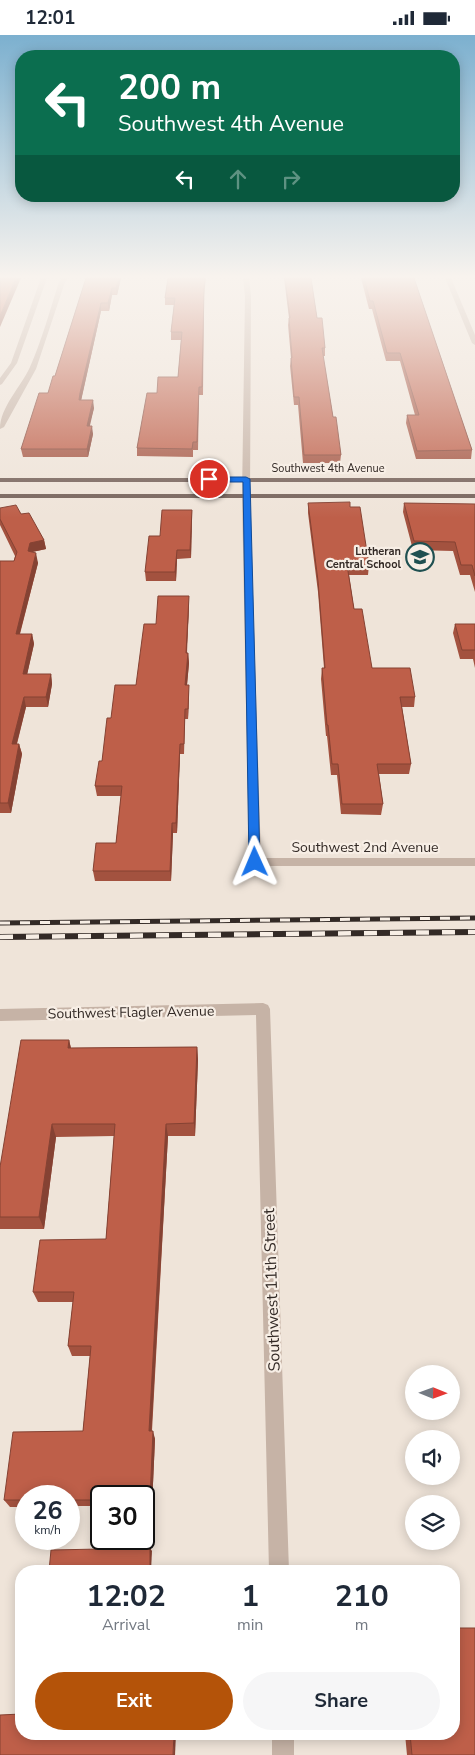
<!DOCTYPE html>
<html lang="en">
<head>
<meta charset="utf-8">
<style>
  body { margin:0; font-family:"Nunito Sans",sans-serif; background:#f6f6f7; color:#1f2937; height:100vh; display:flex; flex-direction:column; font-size:19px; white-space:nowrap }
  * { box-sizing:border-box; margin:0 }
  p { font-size:16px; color:#747a83 }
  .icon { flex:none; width:28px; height:28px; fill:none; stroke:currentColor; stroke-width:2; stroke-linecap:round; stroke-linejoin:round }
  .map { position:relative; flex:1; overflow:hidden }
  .sheet { position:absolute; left:15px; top:1530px; width:445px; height:175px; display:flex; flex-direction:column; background:#fff; border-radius:20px; box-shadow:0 2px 12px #0003 }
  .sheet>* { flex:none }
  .banner { position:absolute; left:15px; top:15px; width:445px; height:152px; border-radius:20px; box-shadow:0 2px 12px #0003; background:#0b6e4f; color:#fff; overflow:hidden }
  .needle { width:32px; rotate:91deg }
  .fabs { position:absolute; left:405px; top:1330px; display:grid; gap:10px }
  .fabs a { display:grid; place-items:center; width:55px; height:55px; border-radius:50%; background:#fff; box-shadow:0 2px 12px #0003; font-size:25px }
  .speed { position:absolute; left:15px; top:1450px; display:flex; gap:10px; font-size:25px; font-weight:700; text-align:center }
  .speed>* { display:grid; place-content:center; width:65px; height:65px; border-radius:50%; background:#fff; box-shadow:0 2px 12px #0003; line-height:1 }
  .speed small { font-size:12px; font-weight:400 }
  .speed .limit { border:2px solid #111; border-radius:8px; background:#fff; color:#111 }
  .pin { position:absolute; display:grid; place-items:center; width:42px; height:42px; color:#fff; margin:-21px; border:2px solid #fff; border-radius:50%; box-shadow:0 1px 5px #0007 }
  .me { position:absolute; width:55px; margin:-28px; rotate:359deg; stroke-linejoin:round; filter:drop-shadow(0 0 4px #0008) }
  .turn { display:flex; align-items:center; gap:18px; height:105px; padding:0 20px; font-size:22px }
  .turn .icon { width:65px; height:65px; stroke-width:2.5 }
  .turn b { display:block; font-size:35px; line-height:42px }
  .lanes { display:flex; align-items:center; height:48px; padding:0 20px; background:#0003; justify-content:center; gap:25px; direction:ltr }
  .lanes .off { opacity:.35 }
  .eta { display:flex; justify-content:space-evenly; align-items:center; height:85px; text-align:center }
  .eta b { font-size:30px; font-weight:700; line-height:35px }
  .primary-button { display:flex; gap:10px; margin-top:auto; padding:10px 20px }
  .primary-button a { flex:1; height:58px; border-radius:30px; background:#b45309; color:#fff; font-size:20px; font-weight:700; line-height:58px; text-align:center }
  .primary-button a+a { background:#f6f6f7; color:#1f2937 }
  .status { display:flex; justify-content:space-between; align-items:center; height:35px; padding:0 25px; background:#fff; direction:ltr }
  .status svg { height:14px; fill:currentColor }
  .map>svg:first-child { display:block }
</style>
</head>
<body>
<div class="status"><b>12:01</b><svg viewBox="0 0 49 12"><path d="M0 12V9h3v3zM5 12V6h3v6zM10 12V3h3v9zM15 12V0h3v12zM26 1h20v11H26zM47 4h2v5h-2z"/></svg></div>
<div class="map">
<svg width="475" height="1720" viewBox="0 0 475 1720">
  <rect width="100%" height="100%" fill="#efe4d9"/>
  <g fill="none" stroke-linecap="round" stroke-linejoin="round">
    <g fill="#c6b3a6" fill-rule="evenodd">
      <polygon points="41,243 47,243 17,328 2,349 0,350 0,343 11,328"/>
      <path d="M62,243H68L65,247L36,334L4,392L0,394C0,372 21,352 30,332C42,305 50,275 59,247Z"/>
      <polygon points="243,243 249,243 251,261 250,461 261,823 475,823 475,831 255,831 249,827 242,461 245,261"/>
      <polygon points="445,243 451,243 475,300 475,310 472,308"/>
      <polygon points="263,968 268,970 270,974 289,1536 269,1536 256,980 0,986 0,974"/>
      <rect x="272" y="1699" width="22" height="21"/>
    </g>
    <g fill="#746058" fill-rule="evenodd">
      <rect x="0" y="443" width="475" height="4"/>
      <rect x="0" y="459" width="475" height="4"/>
    </g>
    <defs>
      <polyline id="rail-far1" points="0,888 475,883"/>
      <polyline id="rail" points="0,902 475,897"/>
    </defs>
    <use href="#rail-far1" stroke="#332a26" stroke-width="5"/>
    <use href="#rail" stroke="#332a26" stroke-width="6"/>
    <use href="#rail-far1" stroke="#f7eee5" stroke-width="3" stroke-dasharray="10" stroke-linecap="butt"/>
    <use href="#rail" stroke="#f7eee5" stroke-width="4.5" stroke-dasharray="13" stroke-linecap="butt"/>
  </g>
  <g fill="#a3523f">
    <polygon points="86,243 121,243 117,260 112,260 109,276 101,276 81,365 94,373 89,391 93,399 88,422 23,422 21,414 48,358 55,341"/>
    <polygon points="168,243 206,243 204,260 203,360 199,360 198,415 193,415 193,422 137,421 137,413 157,358 178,342 181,305 171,305 171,297 174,270 165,270 165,263"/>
    <polygon points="284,243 311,243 317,283 325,313 325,321 323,321 333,382 341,420 340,428 303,428 298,370 294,370 290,331 291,323 288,290 289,283"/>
    <polygon points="361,243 414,243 472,415 471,424 416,424 406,388 407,380 415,380 400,326 386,326 372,274 369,274"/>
    <polygon points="308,468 350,472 369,530 368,540 349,540 354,574 372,633 415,662 414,672 402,672 411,729 409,739 379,739 383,769 381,780 341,779 337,740 331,740 327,701 326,701 321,644 322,633 324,633 318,557 308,478"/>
    <polygon points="404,468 475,469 475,557 470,540 460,540 453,516 413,515 403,477"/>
    <polygon points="0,473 21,479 44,505 46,514 32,517 38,528 20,599 32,599 34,609 27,639 51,639 52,649 48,672 26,672 17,709 19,709 22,719 11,778 0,778 0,526 14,526 15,521 0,490"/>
    <polygon points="192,475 191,523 177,524 176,546 146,546 145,537 160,501"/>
    <polygon points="189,571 187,618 188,618 189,628 187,650 189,660 188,684 185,684 184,719 180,719 177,798 173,798 171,846 95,846 93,836 116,808 121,761 97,761 95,751 102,726 111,683 136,650 156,589"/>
    <polygon points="455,589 475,589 475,633 473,624 460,624 453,598"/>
    <polygon points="69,1005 71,1013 197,1012 198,1025 195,1101 168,1101 152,1396 155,1404 152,1471 144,1471 144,1461 101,1461 101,1471 69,1471 69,1461 26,1461 26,1472 10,1472 4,1465 83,1396 90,1321 72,1321 68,1311 73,1267 38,1267 33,1257 106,1204 114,1101 56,1102 44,1194 0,1194 0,1132"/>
    <polygon points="405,1699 454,1699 475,1720 407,1720"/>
  </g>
  <g fill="#854233">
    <polygon points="16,243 21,243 0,292 0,281"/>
    <polygon points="119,243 121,243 117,260 116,253"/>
    <polygon points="112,253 112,260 109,276 108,268"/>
    <polygon points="101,268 101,276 81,366 79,365 80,358"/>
    <polygon points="93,365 94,373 88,399 87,391"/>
    <polygon points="92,391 93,399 88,422 87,414"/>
    <polygon points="192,475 192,484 191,523 190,515"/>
    <polygon points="44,505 46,514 32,517 28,516 30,508"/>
    <polygon points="177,515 177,524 176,546 175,537"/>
    <polygon points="36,518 38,528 17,609 16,599"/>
    <polygon points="189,561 189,571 186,628 186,618"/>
    <polygon points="32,599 34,609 25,649 23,639"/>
    <polygon points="188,618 189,628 186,660 185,650"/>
    <polygon points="51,639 52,649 48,672 46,662"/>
    <polygon points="189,650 189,660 188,684 188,674"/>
    <polygon points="24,662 26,672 14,719 12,709"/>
    <polygon points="19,709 22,719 11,778 8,768"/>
    <polygon points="180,709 180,719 177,798 176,788"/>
    <polygon points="172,788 173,798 171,846 170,836"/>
    <polygon points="69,1005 72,1018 68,1013"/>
    <polygon points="197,1012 198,1025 195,1101 194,1088"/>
    <polygon points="52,1089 56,1102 44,1194 39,1182"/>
    <polygon points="166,1089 168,1101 151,1404 149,1396"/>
    <polygon points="153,1396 155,1404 152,1471 150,1464"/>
    <polygon points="150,1513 152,1516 151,1536 150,1536"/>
    <polygon points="174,1699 176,1699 175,1720 173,1720"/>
  </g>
  <g fill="#be5f49" stroke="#854233">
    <polygon points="0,243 16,243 0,281"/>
    <polygon points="86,243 119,243 116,253 112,253 108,268 101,268 80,358 79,365 93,365 87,391 92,391 87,414 21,414 39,358 48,358 53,341 55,341"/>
    <polygon points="168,243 205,243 204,253 202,352 199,352 197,407 193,407 192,414 137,413 147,358 157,358 158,342 178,342 182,297 171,297 175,263 165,263"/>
    <polygon points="285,243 311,243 317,283 322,283 325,313 322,313 333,382 336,382 341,420 304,420 299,362 294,362 291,323 292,323 289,283 290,283"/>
    <polygon points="364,243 414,243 472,415 417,416 407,380 419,380 400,318 387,318 373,266 370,266"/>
    <polygon points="350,467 350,472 360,472 369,530 347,530 354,574 362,574 372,633 410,633 415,662 400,662 411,729 377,729 383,769 342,769 338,729 332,729 328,690 327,690 322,633 325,633 318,546 308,468"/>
    <polygon points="404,468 475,469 475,541 472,530 461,530 455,507 414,506"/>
    <polygon points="16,470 21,479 29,478 44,505 30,508 28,516 36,518 16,599 32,599 23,639 51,639 46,662 24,662 12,709 19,709 8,768 0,768 0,526 14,526 17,517 0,484 0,473"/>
    <polygon points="162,475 192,475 190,515 177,515 175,537 145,537 149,501 160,501"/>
    <polygon points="158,561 189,561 186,618 188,618 185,650 189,650 188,674 185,674 184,709 180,709 176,788 172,788 170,836 93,836 96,808 116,808 122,751 95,751 99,726 102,726 107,683 111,683 115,650 136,650 144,589 156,589"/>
    <polygon points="455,589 475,589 475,615 462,615"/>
    <polygon points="21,1005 69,1005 68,1013 197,1012 194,1088 166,1089 149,1396 153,1396 150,1464 144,1464 144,1461 101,1461 101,1465 69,1465 69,1461 26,1461 26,1465 4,1465 13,1397 83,1396 91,1311 68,1311 74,1257 33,1257 40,1205 106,1204 115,1089 52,1089 39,1182 0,1182 0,1132"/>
    <polygon points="150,1513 150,1536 49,1536 51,1515"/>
    <polygon points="454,1593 475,1593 475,1720 412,1720 410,1699 454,1699"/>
    <polygon points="21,1679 21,1699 174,1699 173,1720 0,1720 0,1680"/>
  </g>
  <linearGradient id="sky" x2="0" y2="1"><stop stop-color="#7cb0cf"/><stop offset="0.5" stop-color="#f8f3ee"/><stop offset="1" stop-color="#f8f3ee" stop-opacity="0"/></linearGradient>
  <rect width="475" height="483" fill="url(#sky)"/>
  <polygon fill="#1a73e8" stroke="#114b97" points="246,442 250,444 260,827 255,831 249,827 243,447 209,447 206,444 209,442"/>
  <defs>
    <symbol id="school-ring" viewBox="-11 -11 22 22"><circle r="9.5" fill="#f7eee5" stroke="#1f5051" stroke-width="1.5"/><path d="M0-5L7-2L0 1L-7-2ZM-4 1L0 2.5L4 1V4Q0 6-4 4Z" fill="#1f5051"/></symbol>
  </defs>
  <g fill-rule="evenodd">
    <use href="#school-ring" x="404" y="506" width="32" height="32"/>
  </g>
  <g text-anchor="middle" stroke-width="4.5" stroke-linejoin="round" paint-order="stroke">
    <g font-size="11" fill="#332a26" stroke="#f7eee5">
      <text x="328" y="437">Southwest 4th Avenue</text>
    </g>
    <g font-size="11" font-weight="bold" fill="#332a26" stroke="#f7eee5" text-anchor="end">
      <text x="401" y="520">Lutheran<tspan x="401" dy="13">Central School</tspan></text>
    </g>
    <g font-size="14" fill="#332a26" stroke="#f7eee5">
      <text x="365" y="817">Southwest 2nd Avenue</text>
      <text transform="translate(131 977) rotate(-1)" y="5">Southwest Flagler Avenue</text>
    </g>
    <g font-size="16" fill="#332a26" stroke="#f7eee5">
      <text transform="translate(271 1255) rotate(-92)" y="6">Southwest 11th Street</text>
    </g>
  </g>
</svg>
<div class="fabs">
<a><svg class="needle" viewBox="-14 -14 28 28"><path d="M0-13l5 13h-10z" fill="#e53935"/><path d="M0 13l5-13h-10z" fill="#747a83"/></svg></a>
<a><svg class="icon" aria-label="sound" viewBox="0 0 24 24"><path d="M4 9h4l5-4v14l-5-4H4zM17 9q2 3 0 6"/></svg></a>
<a><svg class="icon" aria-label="layers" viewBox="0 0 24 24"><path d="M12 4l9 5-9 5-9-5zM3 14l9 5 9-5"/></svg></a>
</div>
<div class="speed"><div>26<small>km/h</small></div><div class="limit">30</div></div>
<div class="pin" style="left:209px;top:444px;background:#d93025"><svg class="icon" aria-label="arrive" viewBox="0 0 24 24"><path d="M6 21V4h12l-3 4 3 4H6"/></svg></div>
<svg class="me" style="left:255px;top:827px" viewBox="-20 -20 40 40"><path d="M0-17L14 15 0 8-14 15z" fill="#1a73e8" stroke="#fff" stroke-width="4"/></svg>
<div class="banner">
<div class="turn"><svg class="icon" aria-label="left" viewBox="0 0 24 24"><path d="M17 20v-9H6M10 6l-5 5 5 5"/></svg><div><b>200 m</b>Southwest 4th Avenue</div></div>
<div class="lanes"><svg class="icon" aria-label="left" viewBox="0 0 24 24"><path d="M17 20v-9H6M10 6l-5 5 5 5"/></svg><svg class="icon off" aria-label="ahead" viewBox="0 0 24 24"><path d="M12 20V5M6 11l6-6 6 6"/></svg><svg class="icon off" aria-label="right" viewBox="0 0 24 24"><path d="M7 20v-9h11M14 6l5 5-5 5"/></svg></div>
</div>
<section class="sheet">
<div class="eta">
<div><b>12:02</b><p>Arrival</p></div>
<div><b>1</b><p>min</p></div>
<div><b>210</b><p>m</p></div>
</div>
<div class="primary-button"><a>Exit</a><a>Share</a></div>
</section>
</div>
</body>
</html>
